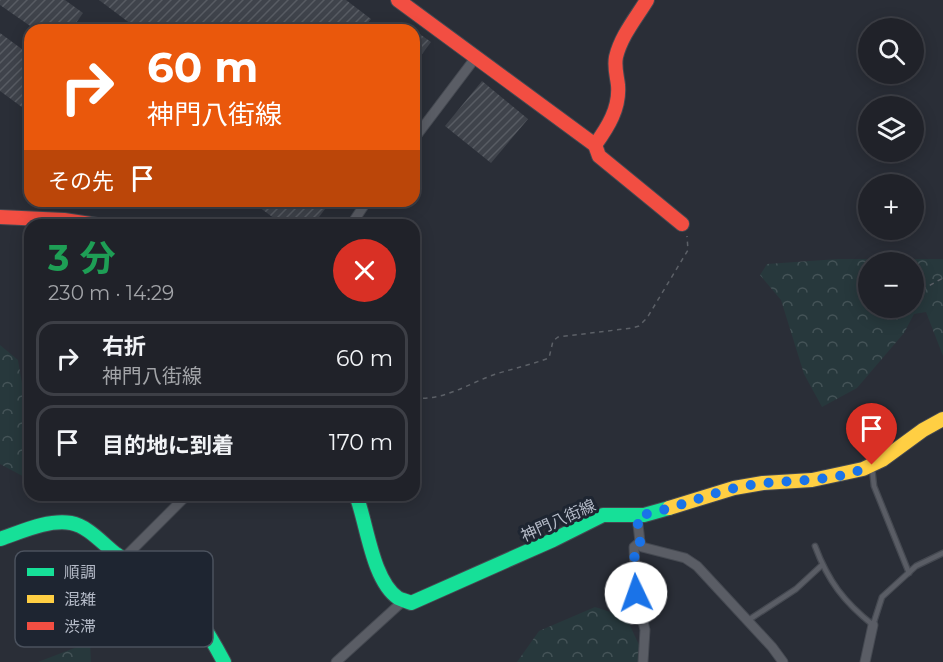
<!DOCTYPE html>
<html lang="ja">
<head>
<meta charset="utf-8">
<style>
  body { margin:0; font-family:Montserrat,"Noto Sans JP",sans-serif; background:#2d2f35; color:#f1f3f6; height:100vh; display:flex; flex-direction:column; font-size:22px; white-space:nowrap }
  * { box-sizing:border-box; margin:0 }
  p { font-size:20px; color:#a2a4a8 }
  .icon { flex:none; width:33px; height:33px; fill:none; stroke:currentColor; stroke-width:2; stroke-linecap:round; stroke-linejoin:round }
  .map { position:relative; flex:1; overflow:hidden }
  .drawer { position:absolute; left:24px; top:219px; width:396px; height:282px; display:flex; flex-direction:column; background:#202229; border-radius:18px; box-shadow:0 3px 15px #0003,0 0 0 2px #3d3f46 }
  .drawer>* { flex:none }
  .guide { position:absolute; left:24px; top:24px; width:396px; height:183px; border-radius:18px; box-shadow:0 3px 15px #0003,0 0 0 2px #3d3f46; background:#ea580c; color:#fff; overflow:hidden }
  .fabs { position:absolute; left:858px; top:18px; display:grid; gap:12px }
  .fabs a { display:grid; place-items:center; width:66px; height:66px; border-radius:50%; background:#202229; box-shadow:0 3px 15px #0003,0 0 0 2px #3d3f46; font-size:30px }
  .pin { position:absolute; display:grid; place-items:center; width:51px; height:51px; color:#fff; margin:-62px -26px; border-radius:50% 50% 50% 0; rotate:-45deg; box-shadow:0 0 6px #0007 }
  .pin .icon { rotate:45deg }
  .me { position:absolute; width:66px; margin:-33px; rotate:357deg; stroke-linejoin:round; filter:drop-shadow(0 0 4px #0008) }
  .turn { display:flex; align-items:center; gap:21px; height:126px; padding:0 24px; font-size:27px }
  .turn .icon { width:78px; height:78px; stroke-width:2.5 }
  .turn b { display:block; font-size:42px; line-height:51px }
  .then { display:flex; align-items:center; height:57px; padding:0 24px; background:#0003; gap:12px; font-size:22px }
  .round { display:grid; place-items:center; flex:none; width:63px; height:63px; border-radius:32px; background:#2d2f35 }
  .headline { display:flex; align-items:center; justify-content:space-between; height:102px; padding:0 24px }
  h1 { font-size:36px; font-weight:700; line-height:45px; color:#1e9e55 }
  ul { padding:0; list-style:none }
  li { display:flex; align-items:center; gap:18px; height:75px; margin:0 12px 9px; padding:0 12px; border:3px solid #3d3f46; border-radius:18px }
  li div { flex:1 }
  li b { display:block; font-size:22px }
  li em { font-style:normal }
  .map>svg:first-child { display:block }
</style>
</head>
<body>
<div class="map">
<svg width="943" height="662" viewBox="0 0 943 662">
  <defs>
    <pattern id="forest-crowns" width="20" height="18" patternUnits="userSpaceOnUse" patternTransform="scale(1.5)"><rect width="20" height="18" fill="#27383c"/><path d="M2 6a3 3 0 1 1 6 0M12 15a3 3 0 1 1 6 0" fill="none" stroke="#445357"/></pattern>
    <pattern id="building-hatch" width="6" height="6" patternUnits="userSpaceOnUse" patternTransform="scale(1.5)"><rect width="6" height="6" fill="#3f434b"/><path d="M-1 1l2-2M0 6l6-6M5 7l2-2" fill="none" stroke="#585c63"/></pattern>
  </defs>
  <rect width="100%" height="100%" fill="#2a2e37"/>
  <g fill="url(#forest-crowns)" fill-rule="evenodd">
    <path d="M838,259H943V356L926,312L914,314L904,333L857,388L822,407L804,374L781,300L760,275L767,264ZM868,262H914V308H868Z"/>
    <polygon points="0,345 18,360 26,407 30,406 30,480 0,464"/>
    <polygon points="595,607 626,617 647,662 517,662 539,631"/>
    <polygon points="90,642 91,662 38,662"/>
  </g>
  <g fill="url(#building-hatch)">
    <polygon points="0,0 65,0 83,13 71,30 36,30 0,5"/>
    <polygon points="99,0 346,0 371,19 362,30 139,30"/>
    <polygon points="414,30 431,42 414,65"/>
    <polygon points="0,33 30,55 30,113 0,91"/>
    <polygon points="482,81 528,119 491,163 445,126"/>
    <polygon points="251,201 323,201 328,205 313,225 283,225"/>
  </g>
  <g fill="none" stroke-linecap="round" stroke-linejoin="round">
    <defs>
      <g id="lane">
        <polyline points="872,468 874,486 909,573"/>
        <path d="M815,546C828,581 844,602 873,625L882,597L916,566L943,553"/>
        <polyline points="747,621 796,589 822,565"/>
      </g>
      <g id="street">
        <polyline points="414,139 476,57"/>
        <polyline points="351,225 367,201"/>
        <polyline points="637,516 640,542 642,547 685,558 697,566 772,647 783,662"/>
        <polyline points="640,542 634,547 636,593 645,630 643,662"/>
        <polyline points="123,559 187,495"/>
        <polyline points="336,662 402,602"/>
        <polyline points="865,662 873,625"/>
      </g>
      <g id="fast">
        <path d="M356,495C367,523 372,580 398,598C402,600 407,601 411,603L553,540L603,515H644L669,508"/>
        <path d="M0,539C21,532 48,519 71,523C88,526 103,544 116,554C131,565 148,572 163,583C191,603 208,632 224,662"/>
      </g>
      <polyline id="slow" points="669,508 734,488 763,483 812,480 863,469 882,460 923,430 943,419"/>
      <g id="jam">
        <polyline points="398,0 595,145 599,156 682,224"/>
        <path d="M595,145C608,127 620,108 618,85C617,76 614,67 616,57C621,36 636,18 647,0"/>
        <polyline points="0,217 64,220 97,225"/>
      </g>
    </defs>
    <use href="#lane" stroke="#454951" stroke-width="7"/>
    <use href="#street" stroke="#454951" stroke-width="11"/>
    <use href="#fast" stroke="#454951" stroke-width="16"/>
    <use href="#slow" stroke="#454951" stroke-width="16"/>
    <use href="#jam" stroke="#454951" stroke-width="16"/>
    <g stroke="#5c6067" stroke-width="1.5" stroke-dasharray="4.5 4.5" stroke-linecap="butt">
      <polyline points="914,294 943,278"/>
      <path d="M414,398C446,401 470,382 499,373C516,368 533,364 549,358L553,341L558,337L632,328L639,326L647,318L688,250L687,236"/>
    </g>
    <use href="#lane" stroke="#5a5d65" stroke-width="4.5"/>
    <use href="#street" stroke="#5a5d65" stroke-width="9"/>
    <use href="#fast" stroke="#16e098" stroke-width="14"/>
    <use href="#slow" stroke="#ffcf43" stroke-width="14"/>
    <use href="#jam" stroke="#f24e42" stroke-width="14"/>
  </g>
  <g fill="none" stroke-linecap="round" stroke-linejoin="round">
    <path stroke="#1a73e8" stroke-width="10" stroke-dasharray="0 18" d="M636,593L634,547L640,542L637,516C671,510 702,496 735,488C780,477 830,486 872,465"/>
  </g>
  <g text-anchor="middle" stroke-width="6" stroke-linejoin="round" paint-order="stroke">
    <g font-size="16" fill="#b5bbc8" stroke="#1e2531">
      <text transform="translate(558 520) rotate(-24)" y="6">神門八街線</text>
    </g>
  </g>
  <rect x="15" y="551" width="198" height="96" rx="9" fill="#1e2531" stroke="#4b525e" stroke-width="1.5"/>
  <rect x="27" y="568" width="27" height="8" fill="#16e098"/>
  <rect x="27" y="595" width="27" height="8" fill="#ffcf43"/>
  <rect x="27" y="622" width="27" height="8" fill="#f24e42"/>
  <g font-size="16" fill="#b5bbc8">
    <text x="64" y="578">順調</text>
    <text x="64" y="605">混雑</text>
    <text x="64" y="632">渋滞</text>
  </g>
</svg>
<div class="fabs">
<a><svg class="icon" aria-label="search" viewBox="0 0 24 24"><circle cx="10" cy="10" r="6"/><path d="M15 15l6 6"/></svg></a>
<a><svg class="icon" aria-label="layers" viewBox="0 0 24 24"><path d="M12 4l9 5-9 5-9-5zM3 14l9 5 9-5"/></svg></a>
<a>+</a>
<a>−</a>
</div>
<div class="pin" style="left:872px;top:465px;background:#d93025"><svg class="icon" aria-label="arrive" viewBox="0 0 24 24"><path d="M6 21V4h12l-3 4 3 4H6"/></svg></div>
<svg class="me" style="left:636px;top:593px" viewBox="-20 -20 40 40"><circle r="19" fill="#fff"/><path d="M0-13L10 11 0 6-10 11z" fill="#1a73e8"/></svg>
<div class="guide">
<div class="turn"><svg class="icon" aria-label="right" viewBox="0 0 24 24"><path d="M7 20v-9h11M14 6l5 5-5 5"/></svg><div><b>60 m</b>神門八街線</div></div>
<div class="then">その先<svg class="icon" aria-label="arrive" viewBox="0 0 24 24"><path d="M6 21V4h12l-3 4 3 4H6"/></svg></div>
</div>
<section class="drawer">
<div class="headline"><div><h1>3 分</h1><p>230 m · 14:29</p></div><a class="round" style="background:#d93025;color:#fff"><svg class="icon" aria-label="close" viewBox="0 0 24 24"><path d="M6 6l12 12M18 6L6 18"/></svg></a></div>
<ul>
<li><svg class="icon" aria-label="right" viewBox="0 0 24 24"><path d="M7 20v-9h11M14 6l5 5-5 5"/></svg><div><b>右折</b><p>神門八街線</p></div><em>60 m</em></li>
<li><svg class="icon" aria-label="arrive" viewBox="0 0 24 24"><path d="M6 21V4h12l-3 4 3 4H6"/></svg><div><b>目的地に到着</b></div><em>170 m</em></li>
</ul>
</section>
</div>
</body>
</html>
